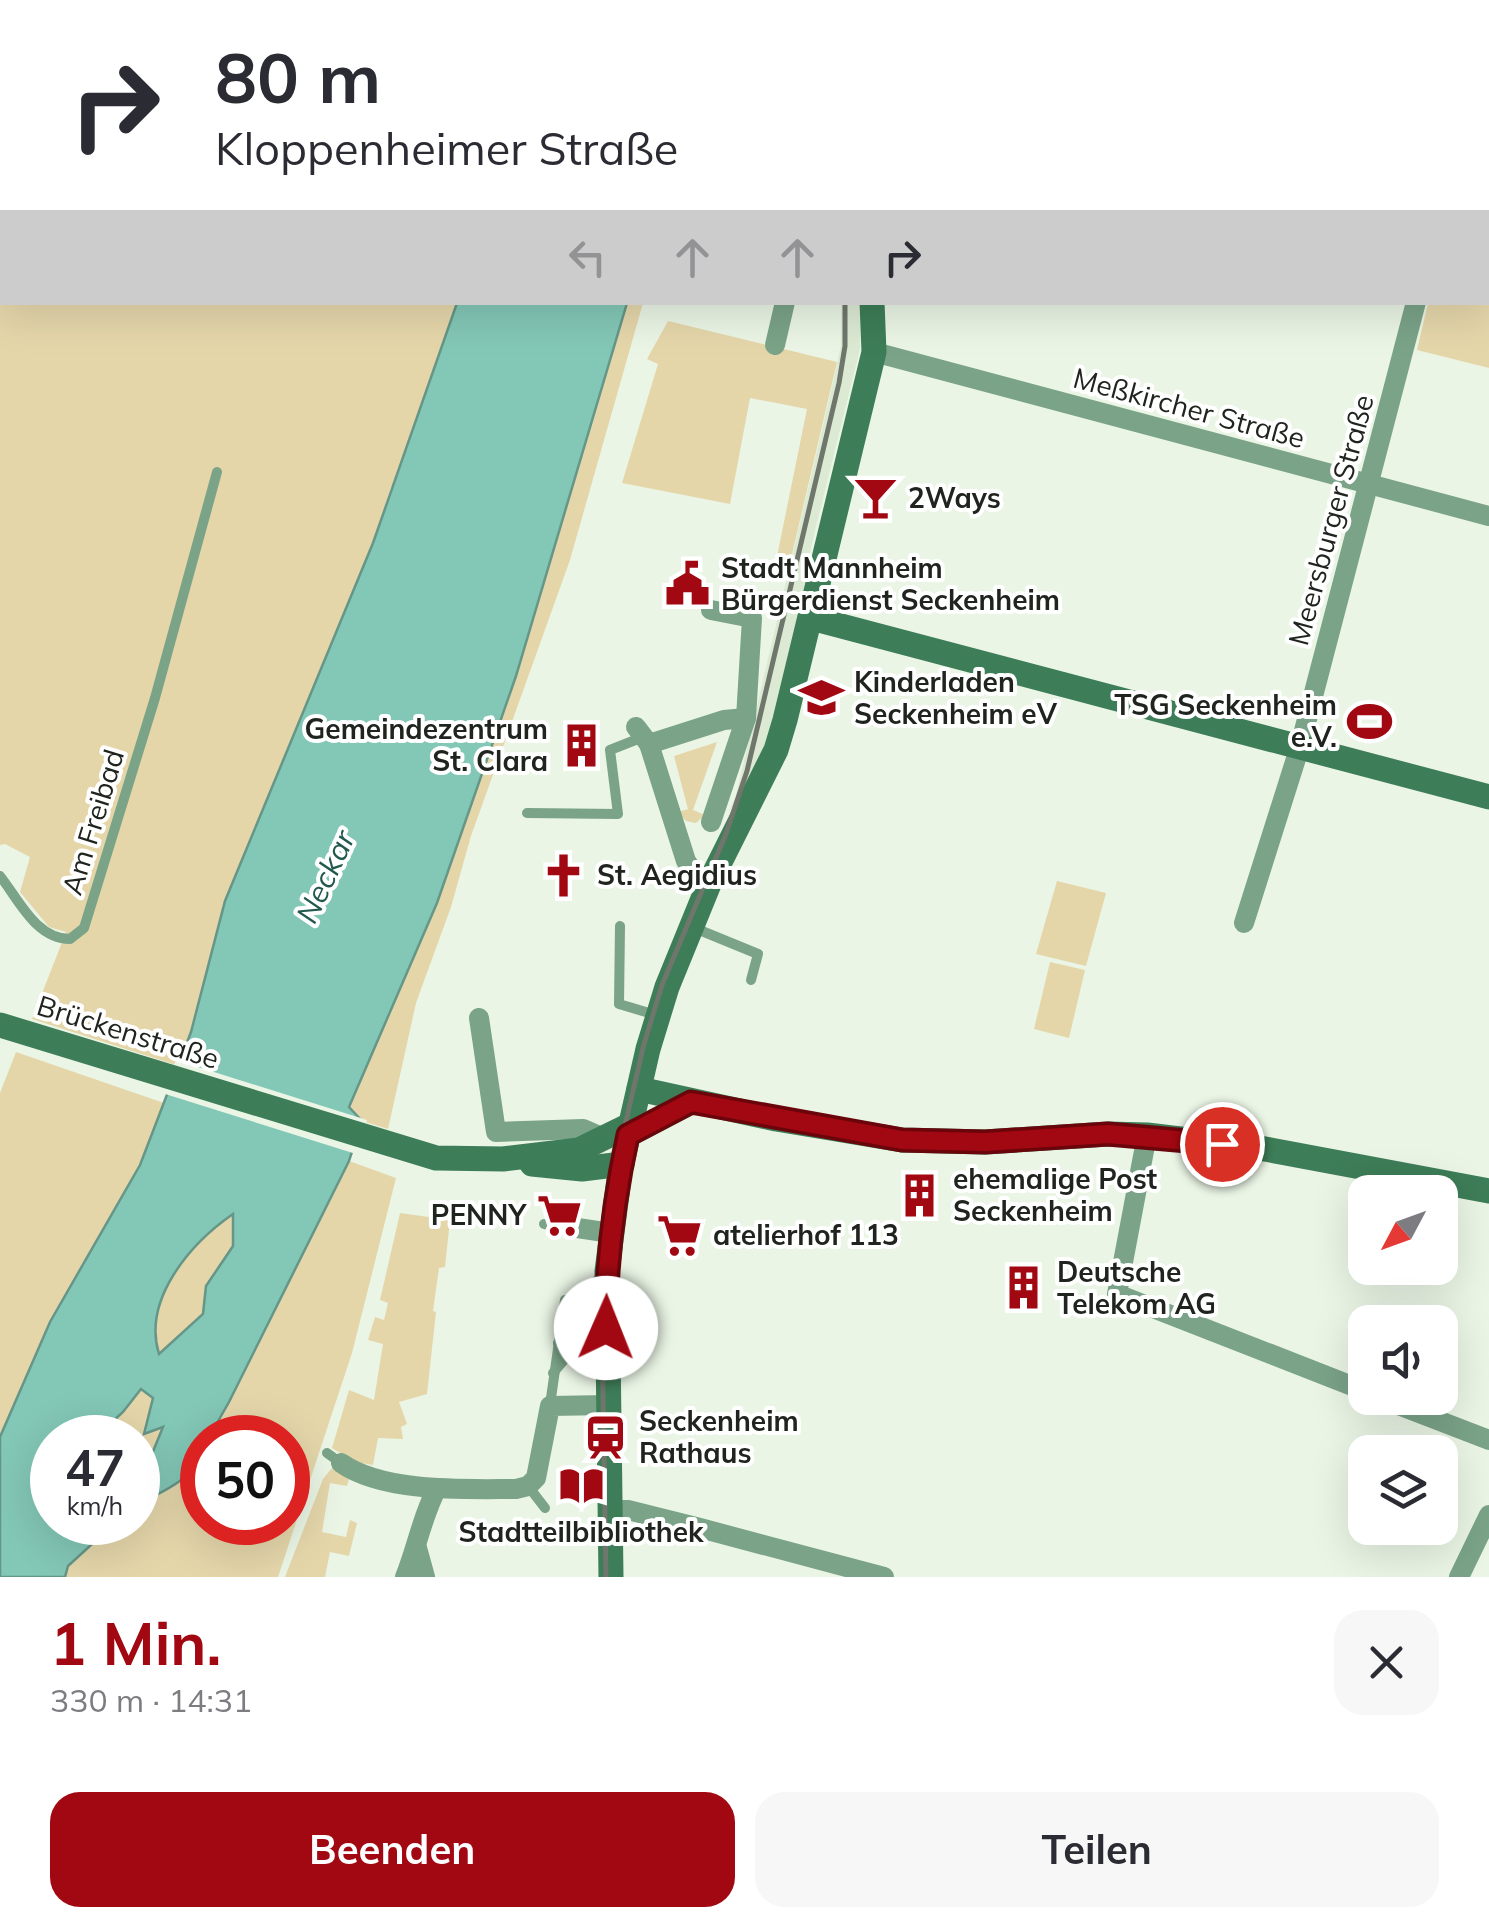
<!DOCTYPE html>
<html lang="de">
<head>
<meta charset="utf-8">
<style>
  body { margin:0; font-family:Mulish,sans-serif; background:#f7f7f7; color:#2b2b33; height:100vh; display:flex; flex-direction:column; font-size:38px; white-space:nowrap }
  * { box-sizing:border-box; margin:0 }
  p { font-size:32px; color:#7c7c81 }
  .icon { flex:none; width:55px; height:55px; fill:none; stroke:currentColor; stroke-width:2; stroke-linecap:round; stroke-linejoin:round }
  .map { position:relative; height:1577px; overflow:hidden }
  .details { display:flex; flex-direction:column; background:#fff; flex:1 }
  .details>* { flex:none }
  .guide { position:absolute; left:0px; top:0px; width:1490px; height:305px; box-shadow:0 10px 40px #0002; background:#fff; color:#2b2b33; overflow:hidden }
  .needle { width:65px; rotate:229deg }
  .controls { position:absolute; left:1348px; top:1175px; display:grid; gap:20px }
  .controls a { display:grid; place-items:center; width:110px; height:110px; border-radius:20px; background:#fff; box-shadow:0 10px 40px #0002; font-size:50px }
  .speed { position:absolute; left:30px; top:1415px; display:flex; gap:20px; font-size:50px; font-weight:700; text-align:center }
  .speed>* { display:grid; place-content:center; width:130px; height:130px; border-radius:50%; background:#fff; box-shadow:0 10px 40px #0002; line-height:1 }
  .speed small { font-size:25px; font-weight:400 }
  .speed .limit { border:15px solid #d22; background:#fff; color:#111 }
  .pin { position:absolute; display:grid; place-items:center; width:85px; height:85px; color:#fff; margin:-42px; border:5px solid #fff; border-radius:50%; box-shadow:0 2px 10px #0007 }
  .me { position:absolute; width:110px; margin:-55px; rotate:1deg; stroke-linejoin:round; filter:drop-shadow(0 0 8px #0008) }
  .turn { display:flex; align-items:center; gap:35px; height:210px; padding:0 50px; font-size:45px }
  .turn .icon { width:130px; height:130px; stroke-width:2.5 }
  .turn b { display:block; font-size:70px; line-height:85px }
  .lanes { display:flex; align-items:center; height:95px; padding:0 50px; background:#0003; justify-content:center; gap:50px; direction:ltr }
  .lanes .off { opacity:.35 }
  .round { display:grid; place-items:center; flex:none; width:105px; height:105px; border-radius:30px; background:#f7f7f7 }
  .head { display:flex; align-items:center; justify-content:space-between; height:170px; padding:0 50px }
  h1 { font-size:60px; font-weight:700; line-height:75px; color:#a20811 }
  .button { display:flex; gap:20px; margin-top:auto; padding:20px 50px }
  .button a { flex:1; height:115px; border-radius:30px; background:#a20811; color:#fff; font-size:40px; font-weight:700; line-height:115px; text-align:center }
  .button a+a { background:#f7f7f7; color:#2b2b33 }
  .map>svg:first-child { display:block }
</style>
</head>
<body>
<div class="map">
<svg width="1489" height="1577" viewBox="0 0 1489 1577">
  <rect width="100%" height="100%" fill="#eaf5e5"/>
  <polygon fill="#dcead4" points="841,303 860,303 860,349 811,547 802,613 782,698 761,757 728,814 736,795 829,400 841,345"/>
  <g fill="#e5d6aa">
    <polygon points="0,0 594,0 2,2 2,302 549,303 391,487 373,543 225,901 191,1032 179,1066 32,1019 66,932 49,927 20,892 30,857 5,844 0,845"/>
    <polygon points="1488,121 1489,121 1489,368 1417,350 1428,303 1488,302"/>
    <polygon points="627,303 643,303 570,560 471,836 451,907 416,1003 388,1129 362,1121 349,1107 437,903 516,676"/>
    <polygon points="668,321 837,362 786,580 773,576 807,409 750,398 730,504 622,483 658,364 647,359"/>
    <polygon points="717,742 693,810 705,815 696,823 686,821 678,812 688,809 674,756"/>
    <polygon points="1057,881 1106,893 1086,966 1036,954"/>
    <polygon points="1050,962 1085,970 1069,1038 1034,1029"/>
    <polygon points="16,1052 164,1103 139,1165 50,1322 0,1437 0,1093"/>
    <polygon points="349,1161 396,1178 352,1353 278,1577 65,1577 68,1566 115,1523 138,1522 138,1504 188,1478 202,1450 202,1522 288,1522 288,1438 209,1437"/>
    <path d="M233,1213V1246L206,1286L203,1314L159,1355C145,1295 190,1247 233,1213Z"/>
    <polygon points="400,1213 450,1220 445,1267 439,1268 433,1311 436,1312 427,1394 399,1402 407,1424 401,1427 403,1439 378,1438 373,1465 355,1462 332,1448 349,1390 374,1400 383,1344 368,1340 375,1317 384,1320 388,1303 380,1300"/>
    <polygon points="141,1389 153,1398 145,1433 163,1426 147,1466 138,1471 138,1438 96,1438 123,1412"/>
    <polygon points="332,1468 349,1479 347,1486 330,1483 322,1532 346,1537 350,1520 357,1523 349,1556 330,1552 325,1577 285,1577 323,1479"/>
  </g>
  <path fill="#83c7b6" stroke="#659688" stroke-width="2.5" fill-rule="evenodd" d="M457,303H627L516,676L437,903L349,1107L362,1121L349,1161L229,1402L209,1437L202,1438C202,1477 168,1489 138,1504V1471L147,1466L163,1427L144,1434L153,1398L141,1389L123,1412L96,1437L52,1438V1522L115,1523L68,1566L65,1577H0V1437L50,1322L140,1165L191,1032L225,901L373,543ZM233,1214V1246L206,1286L203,1314L159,1354C142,1299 191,1243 233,1214Z"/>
  <polygon fill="#eaf5e5" points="176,1060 367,1120 356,1154 162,1093"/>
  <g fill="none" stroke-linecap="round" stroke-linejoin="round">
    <g stroke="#7aa388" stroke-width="10">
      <polyline points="820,0 820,2"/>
      <polyline points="527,813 618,814 610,750 643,737"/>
      <path d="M0,876C19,900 36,939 70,939L84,928L155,698L217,472"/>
      <polyline points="620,926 619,1004 656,1015"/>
      <polyline points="692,927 758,954 751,980"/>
      <polyline points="544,1224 548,1225"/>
      <polyline points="563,1315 604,1273"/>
      <polyline points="558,1343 601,1296"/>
      <polyline points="553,1373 604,1313"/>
      <polyline points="550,1405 565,1300"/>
      <polyline points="327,1453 341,1463"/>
      <polyline points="528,1486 545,1508"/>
    </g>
    <g stroke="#7aa388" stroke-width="20">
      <polyline points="671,0 671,2"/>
      <polyline points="1162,2 1163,0"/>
      <polyline points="1324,2 1325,0"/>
      <polyline points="1488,28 1489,22"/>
      <polyline points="775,345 785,302"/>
      <polyline points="874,352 1489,516"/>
      <polyline points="636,727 649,744"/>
      <polyline points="711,822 746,718 752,618 711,610"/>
      <polyline points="709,884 696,876 686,861 649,744 724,720 746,718"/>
      <polyline points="1244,923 1300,746 1416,302"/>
      <polyline points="479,1018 496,1132 583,1129 606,1139"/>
      <polyline points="1147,1135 1117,1294 1365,1391"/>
      <polyline points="564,1226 611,1233"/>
      <polyline points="1380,1398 1489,1440"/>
      <path d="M341,1463C384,1493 465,1489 516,1489L528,1486L536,1478L550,1406L607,1405"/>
      <polyline points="609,1510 628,1510 700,1528 884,1577"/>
      <polyline points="417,1548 425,1577"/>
      <path d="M405,1577C417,1548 422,1516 437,1488"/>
      <polyline points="1459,1577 1489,1515"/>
    </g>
    <g stroke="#3d7d57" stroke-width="25">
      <polyline points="857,2 857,0"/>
      <polyline points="993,2 994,0"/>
      <polyline points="811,618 1489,797"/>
      <polyline points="0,1025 436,1158 503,1159 579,1150 630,1125"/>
      <polyline points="639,1089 776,1119 902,1140 985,1142 1108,1134 1147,1135 1265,1149 1489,1191"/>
      <polyline points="628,1135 691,1102"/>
      <polyline points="532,1164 582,1169 622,1164"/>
      <polyline points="611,1577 607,1271 620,1171 648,1049 667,987 709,884 776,750 785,720 874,352 872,302"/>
    </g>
    <g stroke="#6f766c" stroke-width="5">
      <polyline points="835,0 835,2"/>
      <polyline points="606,1577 601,1276 608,1198 644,1044 662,985 726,834 747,771 839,383 845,346 845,302"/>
    </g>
  </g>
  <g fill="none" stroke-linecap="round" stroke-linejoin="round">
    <defs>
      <path id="route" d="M606,1328C606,1263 614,1199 628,1135L691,1102L902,1140L985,1142L1108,1134L1222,1144"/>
    </defs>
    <use href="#route" stroke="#69050b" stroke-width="25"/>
    <use href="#route" stroke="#a20811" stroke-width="18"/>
  </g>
  <defs>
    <symbol id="bar-bare" viewBox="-9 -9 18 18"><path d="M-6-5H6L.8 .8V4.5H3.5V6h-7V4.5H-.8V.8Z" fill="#a20811" stroke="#fff" stroke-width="2.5" paint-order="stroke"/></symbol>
    <symbol id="civic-bare" viewBox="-9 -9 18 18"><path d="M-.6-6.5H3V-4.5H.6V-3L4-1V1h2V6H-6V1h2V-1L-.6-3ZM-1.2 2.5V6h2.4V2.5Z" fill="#a20811" stroke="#fff" stroke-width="2.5" paint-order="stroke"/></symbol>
    <symbol id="school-bare" viewBox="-9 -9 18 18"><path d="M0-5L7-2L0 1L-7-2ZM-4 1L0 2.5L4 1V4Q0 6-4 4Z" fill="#a20811" stroke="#fff" stroke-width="2.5" paint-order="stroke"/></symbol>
    <symbol id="stadium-bare" viewBox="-9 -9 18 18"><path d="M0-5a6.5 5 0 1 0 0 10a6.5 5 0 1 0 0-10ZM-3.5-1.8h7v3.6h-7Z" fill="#a20811" stroke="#fff" stroke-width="2.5" paint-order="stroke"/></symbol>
    <symbol id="building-bare" viewBox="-9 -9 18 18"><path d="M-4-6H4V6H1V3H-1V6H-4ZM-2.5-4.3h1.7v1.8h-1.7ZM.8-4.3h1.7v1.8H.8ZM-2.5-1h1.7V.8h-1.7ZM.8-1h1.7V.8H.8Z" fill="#a20811" stroke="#fff" stroke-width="2.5" paint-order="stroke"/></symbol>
    <symbol id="church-bare" viewBox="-9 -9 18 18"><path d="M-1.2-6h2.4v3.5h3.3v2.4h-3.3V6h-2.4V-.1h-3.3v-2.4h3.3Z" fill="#a20811" stroke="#fff" stroke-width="2.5" paint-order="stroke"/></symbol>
    <symbol id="supermarket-bare" viewBox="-9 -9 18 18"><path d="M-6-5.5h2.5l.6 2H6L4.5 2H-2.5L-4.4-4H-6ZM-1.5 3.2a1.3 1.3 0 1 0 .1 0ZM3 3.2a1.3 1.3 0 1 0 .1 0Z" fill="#a20811" stroke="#fff" stroke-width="2.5" paint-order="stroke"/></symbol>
    <symbol id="station-bare" viewBox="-9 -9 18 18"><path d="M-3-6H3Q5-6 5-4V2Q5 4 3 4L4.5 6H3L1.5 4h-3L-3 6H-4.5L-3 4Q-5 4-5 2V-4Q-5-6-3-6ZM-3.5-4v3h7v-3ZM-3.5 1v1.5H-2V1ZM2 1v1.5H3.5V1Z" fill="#a20811" stroke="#fff" stroke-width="2.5" paint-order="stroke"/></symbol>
    <symbol id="library-bare" viewBox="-9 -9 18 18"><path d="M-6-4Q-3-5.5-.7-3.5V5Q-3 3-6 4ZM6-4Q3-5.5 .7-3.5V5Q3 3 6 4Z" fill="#a20811" stroke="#fff" stroke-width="2.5" paint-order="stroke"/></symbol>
  </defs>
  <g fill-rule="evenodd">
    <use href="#bar-bare" x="844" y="466" width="63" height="63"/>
    <use href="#civic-bare" x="656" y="552" width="63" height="63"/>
    <use href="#school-bare" x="790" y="666" width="63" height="63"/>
    <use href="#stadium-bare" x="1338" y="690" width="63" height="63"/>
    <use href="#building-bare" x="550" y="714" width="63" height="63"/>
    <use href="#church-bare" x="532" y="844" width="63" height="63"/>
    <use href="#building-bare" x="888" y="1164" width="63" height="63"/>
    <use href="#supermarket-bare" x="528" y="1184" width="63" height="63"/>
    <use href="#supermarket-bare" x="648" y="1204" width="63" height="63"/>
    <use href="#building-bare" x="992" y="1256" width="63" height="63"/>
    <use href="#station-bare" x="574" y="1406" width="63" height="63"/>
    <use href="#library-bare" x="550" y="1454" width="63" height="63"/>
  </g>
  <g text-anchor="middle" stroke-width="8" stroke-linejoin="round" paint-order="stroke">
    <g font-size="28" fill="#20241e" stroke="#fff">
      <text transform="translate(1189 408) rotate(15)" y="10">Meßkircher Straße</text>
      <text transform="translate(1331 520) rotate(-75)" y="10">Meersburger Straße</text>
      <text transform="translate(93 822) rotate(-73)" y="10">Am Freibad</text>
      <text transform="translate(128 1032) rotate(17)" y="10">Brückenstraße</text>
    </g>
    <g font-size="28" font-weight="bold" fill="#20241e" stroke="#fff" text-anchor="start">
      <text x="908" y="508">2Ways</text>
      <text x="721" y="578">Stadt Mannheim<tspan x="721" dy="32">Bürgerdienst Seckenheim</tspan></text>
      <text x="854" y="692">Kinderladen<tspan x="854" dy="32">Seckenheim eV</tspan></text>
      <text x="1337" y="715" text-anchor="end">TSG Seckenheim<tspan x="1337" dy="32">e.V.</tspan></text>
      <text x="548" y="739" text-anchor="end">Gemeindezentrum<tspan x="548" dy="32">St. Clara</tspan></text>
      <text x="597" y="885">St. Aegidius</text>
      <text x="953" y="1189">ehemalige Post<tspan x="953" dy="32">Seckenheim</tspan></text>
      <text x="526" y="1225" text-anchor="end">PENNY</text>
      <text x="713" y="1245">atelierhof 113</text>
      <text x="1057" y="1282">Deutsche<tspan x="1057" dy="32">Telekom AG</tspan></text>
      <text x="639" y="1431">Seckenheim<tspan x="639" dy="32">Rathaus</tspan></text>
      <text x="581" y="1542" text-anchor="middle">Stadtteilbibliothek</text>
    </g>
    <g font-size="30" font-style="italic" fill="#21594d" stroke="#fff">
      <text transform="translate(326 877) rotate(-65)" y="10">Neckar</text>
    </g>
  </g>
</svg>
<div class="controls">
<a><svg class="needle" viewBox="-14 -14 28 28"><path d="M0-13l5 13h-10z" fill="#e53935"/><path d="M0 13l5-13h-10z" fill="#7c7c81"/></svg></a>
<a><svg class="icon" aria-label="sound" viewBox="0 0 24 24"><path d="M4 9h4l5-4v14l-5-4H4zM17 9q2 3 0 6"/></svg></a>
<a><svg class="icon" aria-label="layers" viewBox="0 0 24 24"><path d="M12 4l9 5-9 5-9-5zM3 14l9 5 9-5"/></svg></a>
</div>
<div class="speed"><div>47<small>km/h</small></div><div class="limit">50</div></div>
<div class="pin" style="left:1222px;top:1144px;background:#d93025"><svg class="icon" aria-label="arrive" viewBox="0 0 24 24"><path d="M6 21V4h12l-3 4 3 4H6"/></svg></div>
<svg class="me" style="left:606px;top:1328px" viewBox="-20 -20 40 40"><circle r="19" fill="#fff"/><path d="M0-13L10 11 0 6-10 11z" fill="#a20811"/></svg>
<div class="guide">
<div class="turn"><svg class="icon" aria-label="right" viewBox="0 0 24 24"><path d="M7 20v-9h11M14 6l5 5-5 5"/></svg><div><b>80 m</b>Kloppenheimer Straße</div></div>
<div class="lanes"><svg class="icon off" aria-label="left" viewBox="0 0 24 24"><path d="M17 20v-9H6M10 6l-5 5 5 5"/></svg><svg class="icon off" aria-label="ahead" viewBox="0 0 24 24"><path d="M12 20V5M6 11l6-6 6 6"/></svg><svg class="icon off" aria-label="ahead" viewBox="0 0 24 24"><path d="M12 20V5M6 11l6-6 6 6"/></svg><svg class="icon" aria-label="right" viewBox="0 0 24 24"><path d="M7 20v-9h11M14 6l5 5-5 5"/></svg></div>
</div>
</div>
<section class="details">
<div class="head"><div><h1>1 Min.</h1><p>330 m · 14:31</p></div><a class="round"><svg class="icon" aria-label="close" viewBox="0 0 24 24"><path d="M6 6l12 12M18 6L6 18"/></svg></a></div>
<div class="button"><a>Beenden</a><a>Teilen</a></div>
</section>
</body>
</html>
